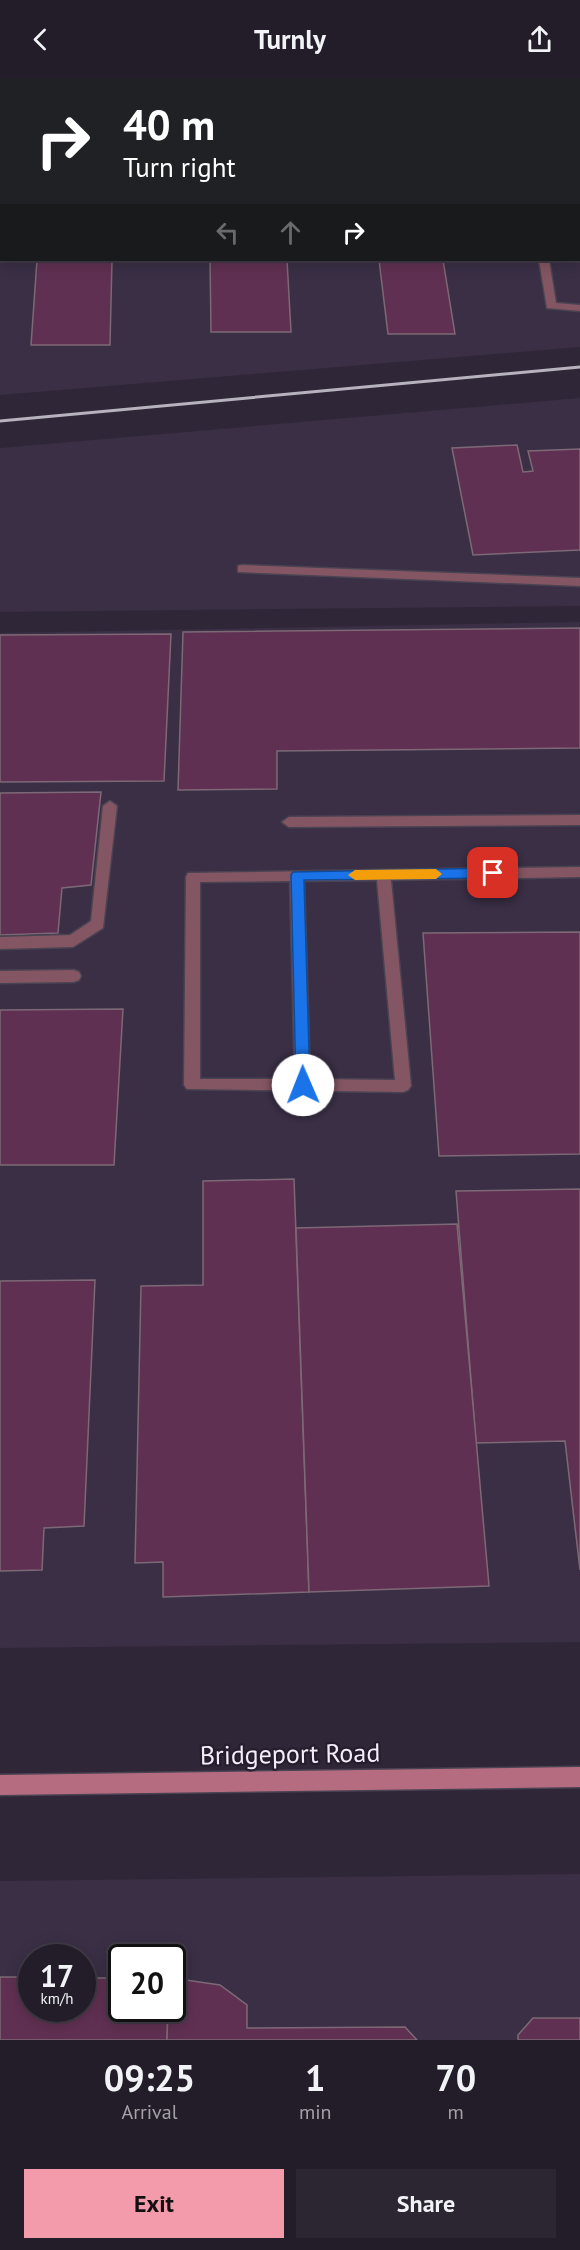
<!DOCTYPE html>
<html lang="en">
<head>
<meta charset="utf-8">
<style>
  body { margin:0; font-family:"PT Sans",sans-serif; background:#2b2631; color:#f1f3f6; height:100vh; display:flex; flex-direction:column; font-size:22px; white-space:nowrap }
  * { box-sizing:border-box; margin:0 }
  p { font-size:20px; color:#a3a2a8 }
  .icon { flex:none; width:33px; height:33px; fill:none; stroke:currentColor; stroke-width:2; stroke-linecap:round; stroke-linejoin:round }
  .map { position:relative; height:1962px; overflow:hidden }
  .panel { display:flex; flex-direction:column; background:#231d29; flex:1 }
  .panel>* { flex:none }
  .guide { position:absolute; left:0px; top:0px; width:580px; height:183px; box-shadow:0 3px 15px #0003,0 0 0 2px #403b46; background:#202124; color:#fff; overflow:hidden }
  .speed { position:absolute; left:18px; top:1866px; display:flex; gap:12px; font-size:30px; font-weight:700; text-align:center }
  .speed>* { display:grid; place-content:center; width:78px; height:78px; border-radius:50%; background:#231d29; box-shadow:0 3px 15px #0003,0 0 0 2px #403b46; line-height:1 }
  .speed small { font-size:15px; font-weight:400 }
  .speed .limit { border:3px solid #111; border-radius:9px; background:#fff; color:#111 }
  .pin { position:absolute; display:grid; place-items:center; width:51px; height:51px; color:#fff; margin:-26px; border-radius:12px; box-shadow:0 3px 9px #0006 }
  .me { position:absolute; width:66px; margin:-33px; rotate:359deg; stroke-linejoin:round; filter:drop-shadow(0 0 4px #0008) }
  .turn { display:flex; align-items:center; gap:21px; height:126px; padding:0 24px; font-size:27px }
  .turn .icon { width:78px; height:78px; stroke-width:2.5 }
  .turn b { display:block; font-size:42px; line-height:51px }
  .lanes { display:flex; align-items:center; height:57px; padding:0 24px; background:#0003; justify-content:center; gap:30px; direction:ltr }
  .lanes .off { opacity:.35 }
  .eta { display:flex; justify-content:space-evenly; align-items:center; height:102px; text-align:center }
  .eta b { font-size:36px; font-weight:700; line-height:42px }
  .action { display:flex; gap:12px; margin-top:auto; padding:12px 24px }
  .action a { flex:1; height:69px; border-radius:0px; background:#f39aab; color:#111; font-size:24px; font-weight:700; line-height:69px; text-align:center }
  .action a+a { background:#2b2631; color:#f1f3f6 }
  header { display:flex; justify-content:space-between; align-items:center; height:78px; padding:0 24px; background:#231d29; font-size:27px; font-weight:700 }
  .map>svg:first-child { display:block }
</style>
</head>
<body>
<header><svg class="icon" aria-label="back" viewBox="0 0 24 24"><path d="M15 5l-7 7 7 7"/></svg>Turnly<svg class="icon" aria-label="share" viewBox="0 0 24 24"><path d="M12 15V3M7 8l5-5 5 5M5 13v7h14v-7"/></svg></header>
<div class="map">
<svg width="580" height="1962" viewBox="0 0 580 1962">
  <rect width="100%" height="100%" fill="#2f2737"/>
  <g fill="#3a2f45" fill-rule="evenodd">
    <path d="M0,0H580V269L0,317ZM2,2H579V182H2Z"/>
    <polygon points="580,320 580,528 0,534 0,370"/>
    <polygon points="580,544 580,1564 0,1570 0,555"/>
    <path d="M580,1796V1962H0V1803ZM32,1880H82V1930H32ZM122,1880H172V1930H122Z"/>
  </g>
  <g fill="#603052" stroke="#7d6976" stroke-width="1.5">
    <polygon points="55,0 123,0 55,2"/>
    <polygon points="211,0 281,0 282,2 211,2"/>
    <rect x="362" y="0" width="56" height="2"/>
    <polygon points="428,0 580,0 580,127 579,2"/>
    <polygon points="37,182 112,182 110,267 31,267"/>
    <polygon points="210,182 287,182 291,254 211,254"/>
    <polygon points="379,182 443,182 455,256 388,256"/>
    <polygon points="517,367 523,394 533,393 528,373 580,371 580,472 473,477 452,370"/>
    <polygon points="580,550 580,670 277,673 277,711 178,712 183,554"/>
    <polygon points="171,556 164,703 0,704 0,557"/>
    <polygon points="101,714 91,807 62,810 58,855 0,857 0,715"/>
    <polygon points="580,854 580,1076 439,1078 423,855"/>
    <polygon points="123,931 114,1087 0,1087 0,932"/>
    <polygon points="294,1101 309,1514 163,1519 163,1484 135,1485 141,1208 203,1207 203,1103"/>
    <polygon points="580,1111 580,1492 565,1363 476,1365 456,1113"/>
    <polygon points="457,1146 489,1508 309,1514 296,1150"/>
    <polygon points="95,1202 84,1448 44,1450 42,1492 0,1493 0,1203"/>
    <polygon points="0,1899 32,1899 32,1930 82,1930 82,1900 122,1900 122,1930 168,1930 167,1962 0,1962"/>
    <polygon points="172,1900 220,1907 247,1927 247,1950 405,1949 417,1962 167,1962 168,1930 172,1930"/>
    <polygon points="533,1940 580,1940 580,1962 518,1962 518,1957"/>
  </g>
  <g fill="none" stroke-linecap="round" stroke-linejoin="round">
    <defs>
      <g id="service">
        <polygon points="539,182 549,182 556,225 580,227 580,233 547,230"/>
        <polygon points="242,487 580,500 580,508 238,494 238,488"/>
        <polygon points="110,723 117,728 103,850 73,869 0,871 0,859 70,857 91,843 103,728"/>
        <polygon points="580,737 580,747 289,749 282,744 289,739"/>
        <path d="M580,789V799L391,802L411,1008L408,1012L403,1014L187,1011L184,1007L186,799L188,795ZM377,802L395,1002L310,1001L304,803ZM290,803L295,1001H200V804Z"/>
        <polygon points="74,892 79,894 81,898 79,902 74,904 0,905 0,893"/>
      </g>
      <polygon id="secondary" points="580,1689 580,1709 0,1717 0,1697"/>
    </defs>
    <use href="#service" stroke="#4a4352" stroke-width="3"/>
    <use href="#secondary" stroke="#4a4352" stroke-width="3"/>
    <use href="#service" fill="#845562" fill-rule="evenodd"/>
    <use href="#secondary" fill="#b66c80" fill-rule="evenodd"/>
    <polyline stroke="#b7b2be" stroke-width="3" points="0,343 580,289"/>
  </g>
  <polygon fill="#1a73e8" stroke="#114b97" stroke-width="1.5" points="493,790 499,795 493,800 304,802 310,1007 308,1011 298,1011 296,1007 291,797 293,794"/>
  <polygon fill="#f59e0b" points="436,791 442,796 436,801 355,802 348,797 355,792"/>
  <g text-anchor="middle" stroke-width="4.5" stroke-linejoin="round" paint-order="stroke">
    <g font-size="26" fill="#f2edf8" stroke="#251d2d">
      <text transform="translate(290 1676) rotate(-1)" y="9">Bridgeport Road</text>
    </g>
  </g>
</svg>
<div class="speed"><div>17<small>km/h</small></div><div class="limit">20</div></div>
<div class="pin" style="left:493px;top:795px;background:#d93025"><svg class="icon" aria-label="arrive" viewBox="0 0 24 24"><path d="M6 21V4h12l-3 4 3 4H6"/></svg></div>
<svg class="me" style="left:303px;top:1007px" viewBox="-20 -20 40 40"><circle r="19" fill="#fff"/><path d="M0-13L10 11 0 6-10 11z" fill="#1a73e8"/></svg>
<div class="guide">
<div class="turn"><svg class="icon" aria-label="right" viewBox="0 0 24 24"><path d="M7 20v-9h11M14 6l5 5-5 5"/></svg><div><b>40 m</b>Turn right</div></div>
<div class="lanes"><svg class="icon off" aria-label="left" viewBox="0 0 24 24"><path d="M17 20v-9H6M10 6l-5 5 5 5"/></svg><svg class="icon off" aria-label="ahead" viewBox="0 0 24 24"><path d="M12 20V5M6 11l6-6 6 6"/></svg><svg class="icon" aria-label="right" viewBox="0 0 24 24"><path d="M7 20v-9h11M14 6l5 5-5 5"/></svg></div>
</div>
</div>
<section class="panel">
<div class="eta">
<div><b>09:25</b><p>Arrival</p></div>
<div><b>1</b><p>min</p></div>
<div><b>70</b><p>m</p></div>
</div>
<div class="action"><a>Exit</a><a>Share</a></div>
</section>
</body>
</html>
